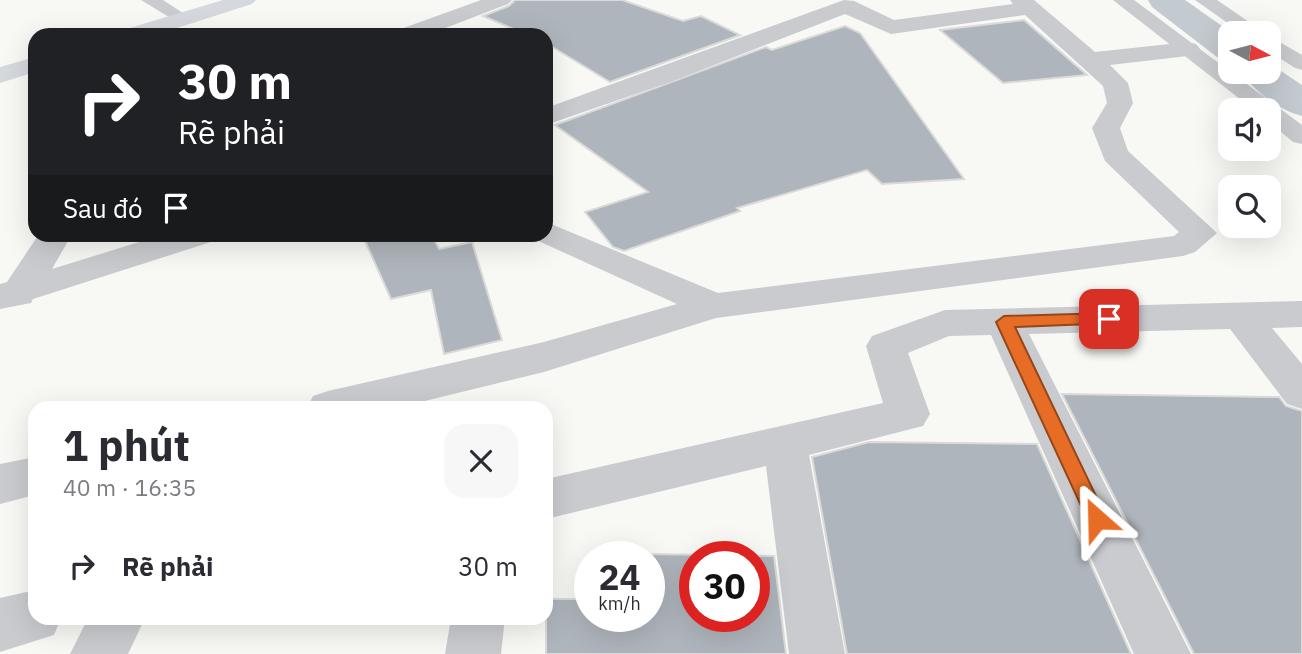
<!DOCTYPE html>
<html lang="vi">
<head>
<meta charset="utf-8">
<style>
  body { margin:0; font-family:"IBM Plex Sans",sans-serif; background:#f7f7f7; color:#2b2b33; height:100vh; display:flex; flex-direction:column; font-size:26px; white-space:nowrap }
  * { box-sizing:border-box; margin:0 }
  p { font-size:23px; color:#7c7c81 }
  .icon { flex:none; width:38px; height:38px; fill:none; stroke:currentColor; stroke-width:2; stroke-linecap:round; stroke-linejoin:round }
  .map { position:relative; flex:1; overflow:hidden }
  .drawer { position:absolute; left:28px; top:401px; width:525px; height:224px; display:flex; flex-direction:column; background:#fff; border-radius:21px; box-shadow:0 7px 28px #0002 }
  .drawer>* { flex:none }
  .banner { position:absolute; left:28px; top:28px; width:525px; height:214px; border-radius:21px; box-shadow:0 7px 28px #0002; background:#202124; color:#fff; overflow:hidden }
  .needle { width:46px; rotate:97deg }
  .controls { position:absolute; left:1218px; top:21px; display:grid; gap:14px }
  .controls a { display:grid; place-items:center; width:63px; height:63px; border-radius:14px; background:#fff; box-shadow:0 7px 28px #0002; font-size:35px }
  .speed { position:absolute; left:574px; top:541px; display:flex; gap:14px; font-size:35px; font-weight:700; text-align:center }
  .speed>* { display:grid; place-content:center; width:91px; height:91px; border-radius:50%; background:#fff; box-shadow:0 7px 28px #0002; line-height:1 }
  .speed small { font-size:18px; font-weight:400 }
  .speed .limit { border:10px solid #d22; background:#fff; color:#111 }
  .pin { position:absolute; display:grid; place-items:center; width:60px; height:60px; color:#fff; margin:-30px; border-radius:14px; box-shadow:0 4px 10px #0006 }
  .me { position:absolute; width:77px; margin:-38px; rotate:335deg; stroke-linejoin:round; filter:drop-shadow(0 0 5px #0008) }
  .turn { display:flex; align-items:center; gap:24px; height:147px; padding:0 35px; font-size:32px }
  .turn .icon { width:91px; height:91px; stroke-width:2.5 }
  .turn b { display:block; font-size:49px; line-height:60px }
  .then { display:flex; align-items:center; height:66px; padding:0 35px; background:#0003; gap:14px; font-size:26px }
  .round { display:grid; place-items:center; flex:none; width:74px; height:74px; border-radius:21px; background:#f7f7f7 }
  .head { display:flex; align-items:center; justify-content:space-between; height:119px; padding:0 35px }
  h1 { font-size:42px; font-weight:700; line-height:52px }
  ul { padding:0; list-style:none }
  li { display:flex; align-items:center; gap:21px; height:91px; padding:0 35px }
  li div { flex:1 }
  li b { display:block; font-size:26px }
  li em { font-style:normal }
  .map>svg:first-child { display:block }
</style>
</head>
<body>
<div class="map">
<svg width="1302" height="654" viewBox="0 0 1302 654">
  <rect width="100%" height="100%" fill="#f8f8f5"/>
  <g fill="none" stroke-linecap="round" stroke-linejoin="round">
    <g fill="#c3cad0" fill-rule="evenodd">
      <polygon points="1148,0 1185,0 1232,33 1230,60 1217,57 1152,7"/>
      <path d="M1269,63L1302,85V116C1280,111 1254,91 1241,72H1269Z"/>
    </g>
  </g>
  <g fill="#afb5bc" stroke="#dadad8" stroke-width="2" fill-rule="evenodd">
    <polygon points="515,0 622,0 683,21 701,16 740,35 610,82 546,43 546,35 528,35 483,16 509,6"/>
    <polygon points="1024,20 1087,75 1003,83 940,30"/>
    <polygon points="845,26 860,33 964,179 882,184 867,170 737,208 740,211 624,251 613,247 585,212 648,192 555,125 766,47 772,50"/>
    <polygon points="362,234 431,234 439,249 472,242 502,340 444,354 431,290 391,299"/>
    <polygon points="1062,394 1279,397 1286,406 1302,411 1302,654 1194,654"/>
    <polygon points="869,442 1037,444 1131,654 847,654 812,457"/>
    <path d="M645,554L774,556L786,654H546V599H590V616H649V556H644ZM695,556H754V616H695Z"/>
  </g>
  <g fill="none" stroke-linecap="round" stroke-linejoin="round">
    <g fill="#c9cbcf" fill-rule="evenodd">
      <polygon points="141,0 163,0 192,19 182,25"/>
      <polygon points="1113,0 1134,0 1302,125 1302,144 1293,142 1269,122 1269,110 1254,110"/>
      <polygon points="1195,0 1217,0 1265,33 1242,33"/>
      <polygon points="1269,36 1302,55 1302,70 1295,68 1269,51"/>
    </g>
    <g fill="#c9cbcf" fill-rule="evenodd">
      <polygon points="481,0 512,0 508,4 427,35 395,35 398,30"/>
      <polygon points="844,0 854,1 894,20 1013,4 1010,0 1034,0 1095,52 1188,42 1196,44 1200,49 1196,54 1188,56 1110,65 1128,83 1133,103 1120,128 1128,151 1217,233 1195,252 1183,256 716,318 544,372 396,408 307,408 313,396 328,391 544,342 677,304 534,239 531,234 546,234 546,222 718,293 1174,236 1179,232 1105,161 1092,128 1107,103 1103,86 1025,15 891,34 845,14 673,81 546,125 546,108"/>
      <polygon points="39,234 72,234 52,269 165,234 218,234 214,241 33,299 31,303 0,309 0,284 7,282"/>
      <polygon points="1302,301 1302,327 1272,328 1302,364 1302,409 1287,404 1230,329 1029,334 1191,654 1134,654 991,335 949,336 908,353 930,414 923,426 809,455 845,654 789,654 766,466 546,519 546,479 883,403 866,346 872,336 945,310"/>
      <polygon points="35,457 35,495 0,504 0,464"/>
      <polygon points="35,590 35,618 61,618 54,635 0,652 0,598"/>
      <polygon points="88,618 145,618 128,654 70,654"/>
      <polygon points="451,618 505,618 501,654 445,654"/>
    </g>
    <g fill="#d5d8dd" fill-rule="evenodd">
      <polygon points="223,0 256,0 252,4 155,35 120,35 123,30"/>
      <polygon points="35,57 35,72 0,83 0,67"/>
    </g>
  </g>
  <polygon fill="#e76d27" stroke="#964719" stroke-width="2" points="1109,313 1117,319 1115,323 1015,327 1107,519 1104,525 1097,528 1090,525 996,322 1004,316"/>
</svg>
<div class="controls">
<a><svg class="needle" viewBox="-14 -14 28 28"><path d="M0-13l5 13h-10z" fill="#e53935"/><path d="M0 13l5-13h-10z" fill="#7c7c81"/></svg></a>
<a><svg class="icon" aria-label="sound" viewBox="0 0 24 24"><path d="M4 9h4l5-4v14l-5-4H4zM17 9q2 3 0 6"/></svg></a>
<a><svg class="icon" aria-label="search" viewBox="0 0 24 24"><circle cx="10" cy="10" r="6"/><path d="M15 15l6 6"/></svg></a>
</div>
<div class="speed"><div>24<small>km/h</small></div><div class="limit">30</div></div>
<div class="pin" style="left:1109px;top:319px;background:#d93025"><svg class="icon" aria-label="arrive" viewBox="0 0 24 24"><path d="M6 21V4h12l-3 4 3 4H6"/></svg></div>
<svg class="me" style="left:1097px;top:519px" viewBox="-20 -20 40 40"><path d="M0-17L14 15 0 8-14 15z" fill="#e76d27" stroke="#fff" stroke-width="4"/></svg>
<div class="banner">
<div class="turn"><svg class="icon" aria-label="right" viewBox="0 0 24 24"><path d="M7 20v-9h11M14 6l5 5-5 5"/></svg><div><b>30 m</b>Rẽ phải</div></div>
<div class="then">Sau đó<svg class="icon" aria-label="arrive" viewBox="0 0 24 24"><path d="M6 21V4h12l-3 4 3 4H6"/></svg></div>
</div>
<section class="drawer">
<div class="head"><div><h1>1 phút</h1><p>40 m · 16:35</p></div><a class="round"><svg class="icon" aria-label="close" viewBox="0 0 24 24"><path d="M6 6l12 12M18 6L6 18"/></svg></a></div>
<ul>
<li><svg class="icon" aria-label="right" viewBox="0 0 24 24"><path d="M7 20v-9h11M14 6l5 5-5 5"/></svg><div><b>Rẽ phải</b></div><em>30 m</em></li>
</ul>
</section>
</div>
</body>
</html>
